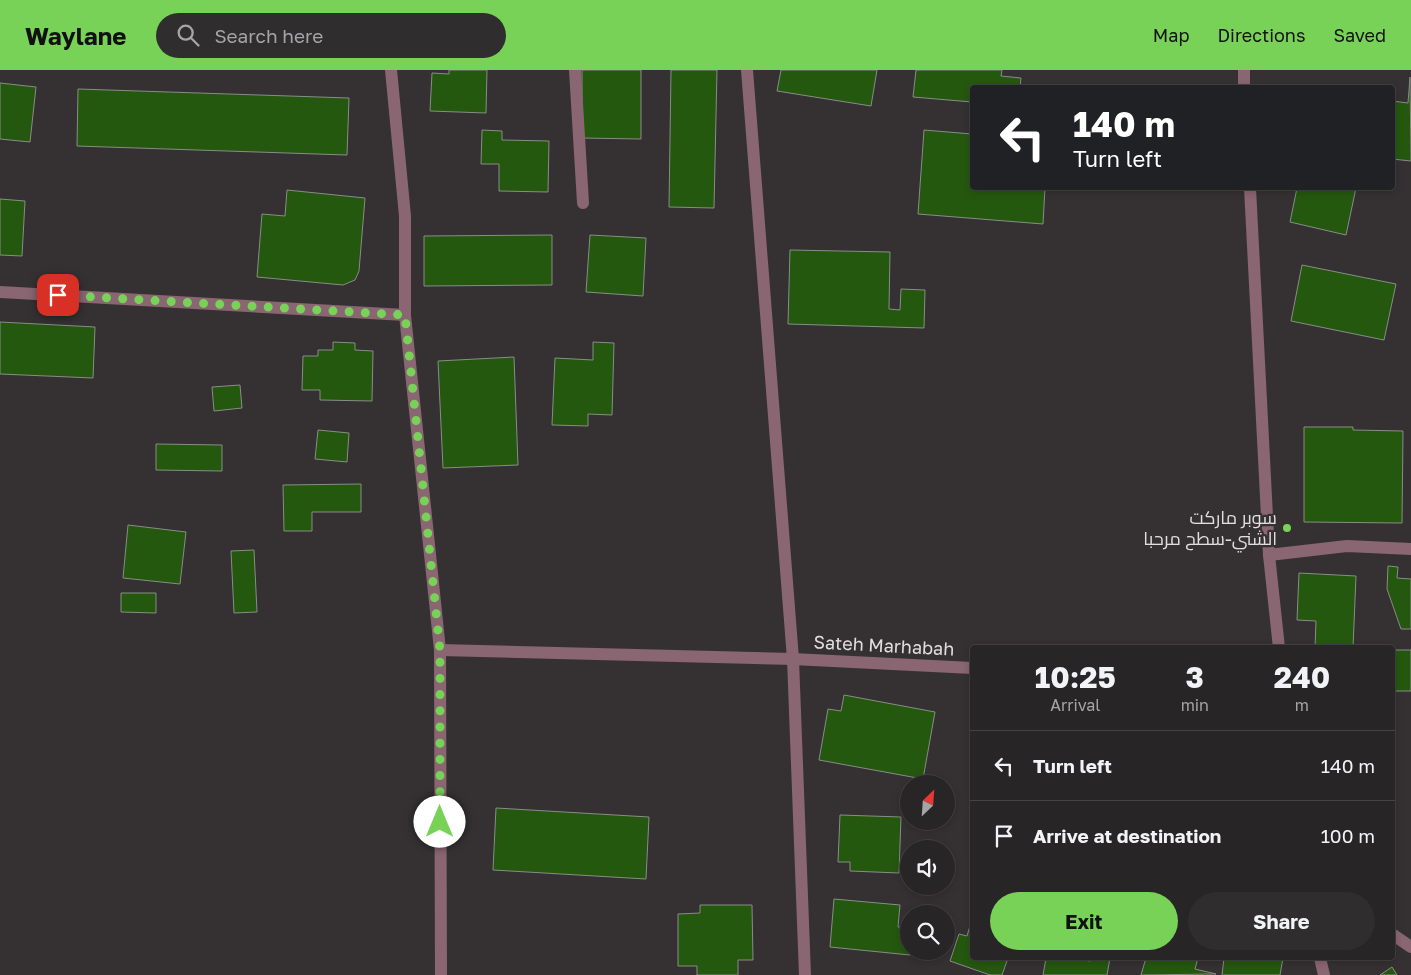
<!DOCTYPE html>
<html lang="en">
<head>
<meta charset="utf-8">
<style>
  body { margin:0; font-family:"Golos Text",Cairo,sans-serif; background:#302d2e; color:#f1f3f6; height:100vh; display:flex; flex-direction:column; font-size:19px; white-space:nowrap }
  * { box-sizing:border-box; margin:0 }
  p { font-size:16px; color:#a5a5a7 }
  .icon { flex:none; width:28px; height:28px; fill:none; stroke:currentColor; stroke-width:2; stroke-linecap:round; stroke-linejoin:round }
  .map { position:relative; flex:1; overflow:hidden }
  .sheet { position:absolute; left:970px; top:575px; width:425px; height:315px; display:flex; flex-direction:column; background:#282526; border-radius:5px; box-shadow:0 2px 8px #0003,0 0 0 1px #444243 }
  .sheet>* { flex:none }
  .top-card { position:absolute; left:970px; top:15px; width:425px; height:105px; border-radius:5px; box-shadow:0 2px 8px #0003,0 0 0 1px #444243; background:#202124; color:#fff; overflow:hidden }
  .needle { width:32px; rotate:25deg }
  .buttons { position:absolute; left:900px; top:705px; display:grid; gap:10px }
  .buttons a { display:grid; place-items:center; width:55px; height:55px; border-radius:50%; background:#282526; box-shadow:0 2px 8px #0003,0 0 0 1px #444243; font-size:25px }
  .pin { position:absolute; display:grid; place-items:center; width:42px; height:42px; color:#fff; margin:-21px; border-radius:10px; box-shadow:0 2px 8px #0006 }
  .me { position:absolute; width:55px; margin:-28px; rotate:0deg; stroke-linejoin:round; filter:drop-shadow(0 0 4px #0008) }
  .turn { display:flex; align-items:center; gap:18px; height:105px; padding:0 20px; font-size:22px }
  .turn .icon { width:65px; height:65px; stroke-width:2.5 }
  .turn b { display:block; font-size:35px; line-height:42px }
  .eta { display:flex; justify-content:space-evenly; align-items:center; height:85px; text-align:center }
  .eta b { font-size:30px; font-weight:700; line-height:35px }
  .cta { display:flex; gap:10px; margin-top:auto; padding:10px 20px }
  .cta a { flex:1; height:58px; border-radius:30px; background:#78d258; color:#111; font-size:20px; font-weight:700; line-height:58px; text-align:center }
  .cta a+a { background:#302d2e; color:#f1f3f6 }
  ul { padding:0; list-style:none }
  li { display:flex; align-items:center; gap:15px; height:70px; padding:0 20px; border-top:1px solid #444243 }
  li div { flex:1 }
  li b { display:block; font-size:19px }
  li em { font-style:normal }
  header { display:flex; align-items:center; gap:30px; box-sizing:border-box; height:70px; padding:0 25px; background:#78d258; color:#111 }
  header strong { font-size:24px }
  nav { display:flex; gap:28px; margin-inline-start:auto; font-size:18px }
  .search { width:350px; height:45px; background:#302d2e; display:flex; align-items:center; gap:12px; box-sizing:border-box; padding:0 18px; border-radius:28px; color:#a5a5a7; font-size:19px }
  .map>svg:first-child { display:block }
</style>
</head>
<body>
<header>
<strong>Waylane</strong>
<div class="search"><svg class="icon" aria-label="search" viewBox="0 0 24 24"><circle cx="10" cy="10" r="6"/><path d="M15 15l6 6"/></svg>Search here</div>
<nav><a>Map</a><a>Directions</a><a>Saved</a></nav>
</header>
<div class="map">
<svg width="1411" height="905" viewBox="0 0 1411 905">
  <rect width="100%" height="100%" fill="#353132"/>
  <g fill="#25580f" stroke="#898c88">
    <polygon points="449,0 487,0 486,43 430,41 432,3 449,4"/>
    <polygon points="582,0 641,0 641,69 582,68"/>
    <polygon points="671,0 717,0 714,138 669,137"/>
    <polygon points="781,0 877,0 871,36 777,21"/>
    <polygon points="916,0 1002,0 1001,6 1021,8 1020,18 972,18 972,32 913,27"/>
    <polygon points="1410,7 1411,91 1392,89 1392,31 1408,33"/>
    <polygon points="0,13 36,17 30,72 0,69"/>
    <polygon points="78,19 349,28 347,85 77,76"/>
    <polygon points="482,60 502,61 502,70 549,71 548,122 499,121 499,94 481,94"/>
    <polygon points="924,60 972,64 972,118 1045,118 1043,154 918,144"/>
    <polygon points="1297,118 1356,118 1346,165 1290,152"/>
    <polygon points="287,120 365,128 359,201 355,210 343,215 257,207 262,144 285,146"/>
    <polygon points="0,129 25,131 22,186 0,185"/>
    <polygon points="552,165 552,215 424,216 424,166"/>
    <polygon points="590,165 646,168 643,226 586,222"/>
    <polygon points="790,180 890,182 889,239 900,240 901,219 925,220 924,258 788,254"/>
    <polygon points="1302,195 1396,214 1384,270 1291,251"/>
    <polygon points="0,252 95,257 93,308 0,304"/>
    <polygon points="333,272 355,273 355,280 373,281 372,331 320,330 320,320 302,320 303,286 318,286 318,280 333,280"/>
    <polygon points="593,272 614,273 612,345 588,344 588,356 552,355 555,288 593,290"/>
    <polygon points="514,287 518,395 443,398 438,291"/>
    <polygon points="240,315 242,338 214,341 212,317"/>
    <polygon points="1304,357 1353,357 1353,360 1403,361 1402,453 1304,452"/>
    <polygon points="318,360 349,363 347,392 315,389"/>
    <polygon points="156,374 222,375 222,401 156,400"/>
    <polygon points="361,414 361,442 312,442 312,461 284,461 283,415"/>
    <polygon points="128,455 186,462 180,514 123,508"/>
    <polygon points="254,480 257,542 234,543 231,481"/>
    <polygon points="1388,496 1398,497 1397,508 1411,509 1411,559 1401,559 1387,519"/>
    <polygon points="1299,503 1356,506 1353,578 1315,578 1316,551 1297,550"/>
    <polygon points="121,523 156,523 156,543 121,542"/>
    <rect x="1392" y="580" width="19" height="41"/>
    <polygon points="844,625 935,642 923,709 819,690 828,639 841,641"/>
    <polygon points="496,738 649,747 646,809 493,800"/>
    <polygon points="840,745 901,747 899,803 850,801 850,792 838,792"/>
    <polygon points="834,829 900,835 898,857 909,858 910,885 830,877"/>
    <polygon points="700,835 752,835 753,890 738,890 738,905 697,905 697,896 678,896 678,844 700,843"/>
    <polygon points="972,849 972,888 1008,888 1002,905 990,905 950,891 959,864 967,866"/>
    <polygon points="1046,888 1069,888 1090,891 1091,888 1110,888 1107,905 1043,905"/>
    <polygon points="1146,888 1177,889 1177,888 1198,888 1195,899 1216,904 1141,905"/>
    <polygon points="1224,888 1283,888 1280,905 1222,905"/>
    <polygon points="1392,897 1397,905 1380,905"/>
  </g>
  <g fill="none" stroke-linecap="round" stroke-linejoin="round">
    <g stroke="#8a6572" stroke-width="12">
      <polyline points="391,0 405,146 405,245 440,580 441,905"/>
      <polyline points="575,0 583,133"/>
      <polyline points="747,0 793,589 805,905"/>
      <polyline points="1244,0 1244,18"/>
      <polyline points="1250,118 1269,485 1279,578"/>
      <polyline points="0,222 405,245"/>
      <polyline points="1269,485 1347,476 1411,479"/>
      <polyline points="440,580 793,589 972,598"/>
      <polyline points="1392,864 1411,877"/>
      <polyline points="1320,888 1324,905"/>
    </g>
  </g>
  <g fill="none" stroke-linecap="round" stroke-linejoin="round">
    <polyline stroke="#78d258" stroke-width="9" stroke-dasharray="0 16.2" points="58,225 405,245 440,580 440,752"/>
  </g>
  <circle fill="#78d258" stroke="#353132" stroke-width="2" cx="1287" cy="458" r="5"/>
  <g text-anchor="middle" stroke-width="4.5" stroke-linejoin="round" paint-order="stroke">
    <g font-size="18" fill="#e1dedf" stroke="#353132" text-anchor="end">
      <text x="1277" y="454">سوبر ماركت<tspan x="1277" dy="21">الشني-سطح مرحبا</tspan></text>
    </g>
    <g font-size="18" fill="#e1dedf" stroke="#353132">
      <text transform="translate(884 576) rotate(3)" y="6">Sateh Marhabah</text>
    </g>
  </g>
</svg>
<div class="buttons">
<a><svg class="needle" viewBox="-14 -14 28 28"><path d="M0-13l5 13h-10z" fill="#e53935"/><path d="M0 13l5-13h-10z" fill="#a5a5a7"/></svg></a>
<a><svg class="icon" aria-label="sound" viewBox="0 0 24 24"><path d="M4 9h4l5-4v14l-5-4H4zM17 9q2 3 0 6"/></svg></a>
<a><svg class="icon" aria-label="search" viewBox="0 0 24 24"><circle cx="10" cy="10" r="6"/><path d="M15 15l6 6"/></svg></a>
</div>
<div class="pin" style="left:58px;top:225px;background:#d93025"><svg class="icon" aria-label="arrive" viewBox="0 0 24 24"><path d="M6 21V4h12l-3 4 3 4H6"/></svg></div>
<svg class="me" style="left:440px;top:752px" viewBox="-20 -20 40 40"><circle r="19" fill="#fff"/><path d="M0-13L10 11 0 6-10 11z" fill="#78d258"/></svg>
<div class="top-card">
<div class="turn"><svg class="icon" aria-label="left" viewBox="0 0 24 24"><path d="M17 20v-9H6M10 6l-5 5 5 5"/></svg><div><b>140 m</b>Turn left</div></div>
</div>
<section class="sheet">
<div class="eta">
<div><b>10:25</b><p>Arrival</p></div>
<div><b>3</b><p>min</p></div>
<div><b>240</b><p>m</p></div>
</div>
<ul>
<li><svg class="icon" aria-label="left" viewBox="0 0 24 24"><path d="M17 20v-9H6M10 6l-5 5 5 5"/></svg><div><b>Turn left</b></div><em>140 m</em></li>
<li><svg class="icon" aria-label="arrive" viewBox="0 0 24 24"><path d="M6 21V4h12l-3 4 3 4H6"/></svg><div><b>Arrive at destination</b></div><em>100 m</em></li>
</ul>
<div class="cta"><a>Exit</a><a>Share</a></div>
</section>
</div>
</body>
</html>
